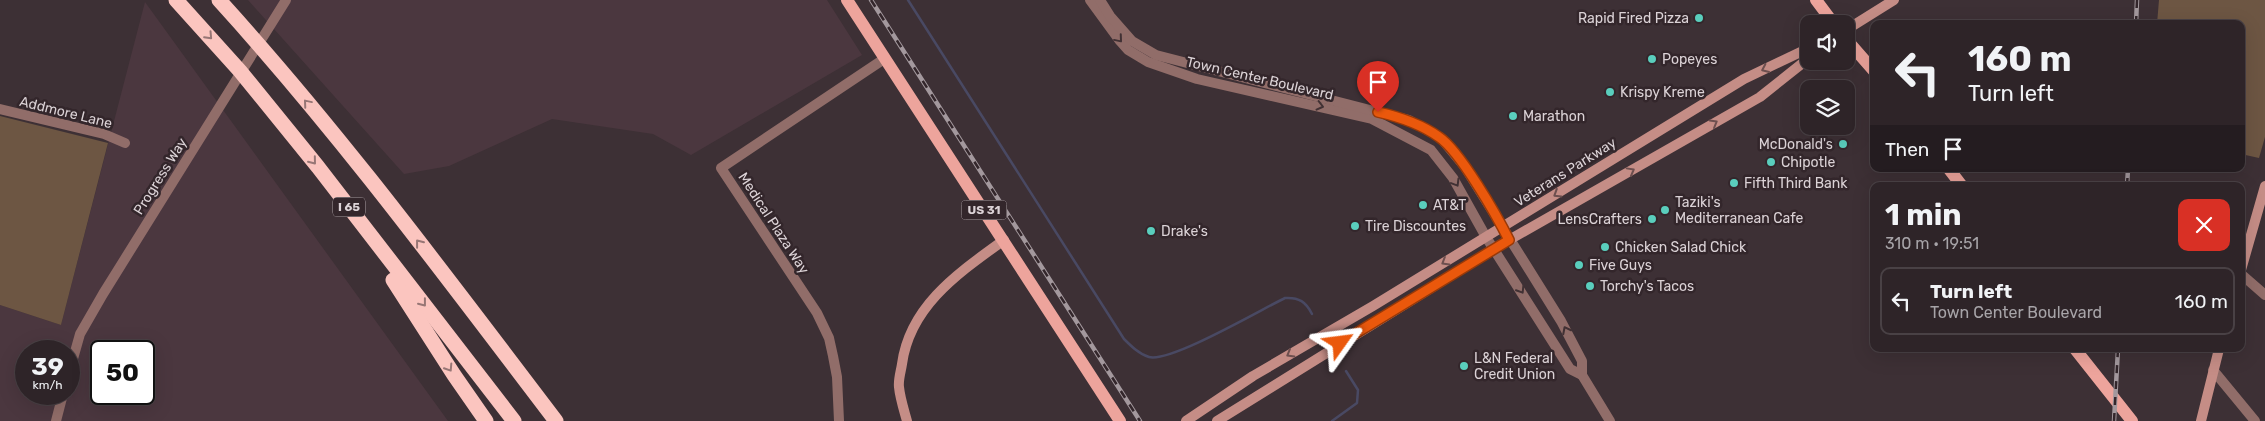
<!DOCTYPE html>
<html lang="en">
<head>
<meta charset="utf-8">
<style>
  body { margin:0; font-family:Rubik,sans-serif; background:#362c30; color:#f1f3f6; height:100vh; display:flex; flex-direction:column; font-size:19px; white-space:nowrap }
  * { box-sizing:border-box; margin:0 }
  p { font-size:16px; color:#a7a4a8 }
  .icon { flex:none; width:28px; height:28px; fill:none; stroke:currentColor; stroke-width:2; stroke-linecap:round; stroke-linejoin:round }
  .map { position:relative; flex:1; overflow:hidden }
  .drawer { position:absolute; left:1870px; top:182px; width:375px; height:170px; display:flex; flex-direction:column; background:#2e2428; border-radius:10px; box-shadow:0 5px 20px #0002,0 0 0 1px #494145 }
  .drawer>* { flex:none }
  .hud { position:absolute; left:1870px; top:20px; width:375px; height:152px; border-radius:10px; box-shadow:0 5px 20px #0002,0 0 0 1px #494145; background:#2e2428; color:#f1f3f6; overflow:hidden }
  .tools { position:absolute; left:1800px; top:15px; display:grid; gap:10px }
  .tools a { display:grid; place-items:center; width:55px; height:55px; border-radius:10px; background:#2e2428; box-shadow:0 5px 20px #0002,0 0 0 1px #494145; font-size:25px }
  .speed { position:absolute; left:15px; top:340px; display:flex; gap:10px; font-size:25px; font-weight:700; text-align:center }
  .speed>* { display:grid; place-content:center; width:65px; height:65px; border-radius:50%; background:#2e2428; box-shadow:0 5px 20px #0002,0 0 0 1px #494145; line-height:1 }
  .speed small { font-size:12px; font-weight:400 }
  .speed .limit { border:2px solid #111; border-radius:8px; background:#fff; color:#111 }
  .pin { position:absolute; display:grid; place-items:center; width:42px; height:42px; color:#fff; margin:-51px -21px; border-radius:50% 50% 50% 0; rotate:-45deg; box-shadow:0 0 5px #0007 }
  .pin .icon { rotate:45deg }
  .me { position:absolute; width:55px; margin:-28px; rotate:59deg; stroke-linejoin:round; filter:drop-shadow(0 0 4px #0008) }
  .turn { display:flex; align-items:center; gap:18px; height:105px; padding:0 15px; font-size:22px }
  .turn .icon { width:65px; height:65px; stroke-width:2.5 }
  .turn b { display:block; font-size:35px; line-height:42px }
  .then { display:flex; align-items:center; height:48px; padding:0 15px; background:#0003; gap:10px; font-size:19px }
  .round { display:grid; place-items:center; flex:none; width:52px; height:52px; border-radius:10px; background:#362c30 }
  .head { display:flex; align-items:center; justify-content:space-between; height:85px; padding:0 15px }
  h1 { font-size:30px; font-weight:700; line-height:38px }
  ul { padding:0; list-style:none }
  li { display:flex; align-items:center; gap:15px; height:68px; margin:0 10px 8px; padding:0 5px; border:2px solid #494145; border-radius:10px }
  li div { flex:1 }
  li b { display:block; font-size:19px }
  li em { font-style:normal }
  .map>svg:first-child { display:block }
</style>
</head>
<body>
<div class="map">
<svg width="2265" height="421" viewBox="0 0 2265 421">
  <rect width="100%" height="100%" fill="#3d3035"/>
  <g fill="#4b373f" fill-rule="evenodd">
    <polygon points="248,0 827,0 862,55 691,155 653,134 552,119 449,166 404,174"/>
    <path d="M145,2L448,421H0V305L61,325ZM26,351H69V394H26ZM101,351H144V394H101Z"/>
  </g>
  <g fill="#6d5643">
    <polygon points="2159,0 2265,0 2265,137 2259,158 2241,154 2241,24 2157,24"/>
    <polygon points="0,116 108,143 61,325 0,305"/>
  </g>
  <g fill="none" stroke-linecap="round" stroke-linejoin="round">
    <g stroke="#494963" stroke-width="2.5">
      <path d="M908,0L1124,339C1131,346 1139,354 1149,357C1170,363 1262,309 1285,298C1299,297 1306,302 1312,314"/>
      <polyline points="1332,421 1357,403 1358,390 1346,371"/>
    </g>
    <g stroke="#916d69" stroke-width="10">
      <polyline points="1090,0 1120,41 1128,50 1148,62 1197,79 1372,119 1431,150 1453,178 1486,237 1570,369 1582,375"/>
      <polyline points="1100,0 1110,16 1132,41 1156,55 1409,120 1441,138 1465,167 1561,321 1582,361 1582,375 1610,421"/>
      <polyline points="0,109 104,134 125,143"/>
      <polyline points="2241,274 2265,295"/>
      <polyline points="2213,370 2255,421"/>
      <polyline points="839,421 837,377 833,356 829,338 817,313 721,168 884,59"/>
    </g>
    <g stroke="#916d69" stroke-width="10">
      <polyline points="69,373 80,334 103,294 286,0"/>
      <polyline points="56,421 63,394"/>
    </g>
    <g stroke="#c58d86" stroke-width="10">
      <polyline points="1846,30 1894,0"/>
      <polyline points="2241,270 2265,186"/>
      <path d="M907,421C904,410 900,398 899,387C898,380 901,371 902,364C910,305 960,272 1004,240"/>
      <polyline points="1186,421 1253,376 1373,306 1744,79 1809,48"/>
      <polyline points="1217,421 1502,244 1760,97 1809,58"/>
      <polyline points="2201,421 2219,349"/>
    </g>
    <g stroke="#eda49c" stroke-width="12">
      <polyline points="847,0 1120,421"/>
      <polyline points="1816,0 1834,24"/>
      <polyline points="1846,39 1874,71"/>
      <polyline points="1949,169 1962,186"/>
      <polyline points="2075,349 2132,421"/>
    </g>
    <g stroke="#fbc5bf" stroke-width="15">
      <polyline points="176,0 240,71 318,167 514,421"/>
      <path d="M219,0C340,133 447,278 556,421"/>
      <polyline points="393,280 454,375 486,421"/>
    </g>
    <defs>
      <g id="rail">
        <polyline points="871,0 1140,421"/>
        <polyline points="2136,24 2137,0"/>
        <polyline points="2127,186 2128,169"/>
        <polyline points="2114,421 2118,349"/>
      </g>
    </defs>
    <use href="#rail" stroke="#a3989d" stroke-width="4.5"/>
    <use href="#rail" stroke="#33262b" stroke-width="2.5" stroke-dasharray="8" stroke-linecap="butt"/>
  </g>
  <defs><path id="oneway-chevron" d="M-2-3.5L2.5 0L-2 3.5" fill="none" stroke-width="1.6" stroke-linecap="round" stroke-linejoin="round" transform="scale(1.25)"/></defs>
  <g stroke="#977675">
    <use href="#oneway-chevron" transform="translate(209 36) rotate(47)"/>
    <use href="#oneway-chevron" transform="translate(307 103) rotate(-130)"/>
    <use href="#oneway-chevron" transform="translate(313 161) rotate(51)"/>
    <use href="#oneway-chevron" transform="translate(419 243) rotate(-128)"/>
    <use href="#oneway-chevron" transform="translate(423 303) rotate(52)"/>
    <use href="#oneway-chevron" transform="translate(449 368) rotate(57)"/>
  </g>
  <g stroke="#413134">
    <use href="#oneway-chevron" transform="translate(1119 39) rotate(50)"/>
    <use href="#oneway-chevron" transform="translate(1320 106) rotate(14)"/>
    <use href="#oneway-chevron" transform="translate(1456 183) rotate(59)"/>
    <use href="#oneway-chevron" transform="translate(1521 290) rotate(58)"/>
    <use href="#oneway-chevron" transform="translate(1566 330) rotate(-117)"/>
  </g>
  <g stroke="#6d4f4f">
    <use href="#oneway-chevron" transform="translate(1765 69) rotate(155)"/>
    <use href="#oneway-chevron" transform="translate(1714 123) rotate(-30)"/>
    <use href="#oneway-chevron" transform="translate(1631 171) rotate(-29)"/>
    <use href="#oneway-chevron" transform="translate(1557 194) rotate(148)"/>
    <use href="#oneway-chevron" transform="translate(1445 262) rotate(149)"/>
    <use href="#oneway-chevron" transform="translate(1290 354) rotate(150)"/>
  </g>
  <g fill="none" stroke-linecap="round" stroke-linejoin="round">
    <defs>
      <path id="route" d="M1340,343L1509,240C1497,216 1460,151 1439,137C1421,124 1400,117 1378,112"/>
    </defs>
    <use href="#route" stroke="#983908" stroke-width="12"/>
    <use href="#route" stroke="#ea580c" stroke-width="9"/>
  </g>
  <g fill="#5acebd" stroke="#33262b" stroke-width="2">
    <circle cx="1699" cy="18" r="5"/>
    <circle cx="1652" cy="59" r="5"/>
    <circle cx="1610" cy="92" r="5"/>
    <circle cx="1513" cy="116" r="5"/>
    <circle cx="1843" cy="144" r="5"/>
    <circle cx="1771" cy="162" r="5"/>
    <circle cx="1734" cy="183" r="5"/>
    <circle cx="1423" cy="205" r="5"/>
    <circle cx="1665" cy="210" r="5"/>
    <circle cx="1652" cy="219" r="5"/>
    <circle cx="1355" cy="226" r="5"/>
    <circle cx="1151" cy="231" r="5"/>
    <circle cx="1605" cy="247" r="5"/>
    <circle cx="1579" cy="265" r="5"/>
    <circle cx="1590" cy="286" r="5"/>
    <circle cx="1464" cy="366" r="5"/>
  </g>
  <g text-anchor="middle" stroke-width="5" stroke-linejoin="round" paint-order="stroke">
    <g fill="#33262b" stroke="#a99ea3" stroke-width="1">
      <rect x="333" y="197.5" width="32" height="19" rx="4"/>
      <rect x="961.5" y="200.5" width="45" height="19" rx="4"/>
    </g>
    <g font-size="12" font-weight="bold" fill="#dbd2d6">
      <text x="349" y="211">I 65</text>
      <text x="984" y="214">US 31</text>
    </g>
    <g font-size="14" fill="#dbd2d6" stroke="#33262b" text-anchor="start">
      <text x="1689" y="23" text-anchor="end">Rapid Fired Pizza</text>
      <text x="1662" y="64">Popeyes</text>
      <text x="1620" y="97">Krispy Kreme</text>
      <text x="1523" y="121">Marathon</text>
      <text x="1833" y="149" text-anchor="end">McDonald's</text>
      <text x="1781" y="167">Chipotle</text>
      <text x="1744" y="188">Fifth Third Bank</text>
      <text x="1675" y="207">Taziki's<tspan x="1675" dy="16">Mediterranean Cafe</tspan></text>
      <text x="1433" y="210">AT&amp;T</text>
      <text x="1642" y="224" text-anchor="end">LensCrafters</text>
      <text x="1365" y="231">Tire Discountes</text>
      <text x="1161" y="236">Drake's</text>
      <text x="1615" y="252">Chicken Salad Chick</text>
      <text x="1589" y="270">Five Guys</text>
      <text x="1600" y="291">Torchy's Tacos</text>
      <text x="1474" y="363">L&amp;N Federal<tspan x="1474" dy="16">Credit Union</tspan></text>
    </g>
    <g font-size="14" fill="#dbd2d6" stroke="#33262b">
      <text transform="translate(1260 78) rotate(13)" y="5">Town Center Boulevard</text>
      <text transform="translate(66 112) rotate(14)" y="5">Addmore Lane</text>
      <text transform="translate(1565 172) rotate(-32)" y="5">Veterans Parkway</text>
      <text transform="translate(160 176) rotate(-58)" y="5">Progress Way</text>
      <text transform="translate(774 223) rotate(57)" y="5">Medical Plaza Way</text>
    </g>
  </g>
</svg>
<div class="tools">
<a><svg class="icon" aria-label="sound" viewBox="0 0 24 24"><path d="M4 9h4l5-4v14l-5-4H4zM17 9q2 3 0 6"/></svg></a>
<a><svg class="icon" aria-label="layers" viewBox="0 0 24 24"><path d="M12 4l9 5-9 5-9-5zM3 14l9 5 9-5"/></svg></a>
</div>
<div class="speed"><div>39<small>km/h</small></div><div class="limit">50</div></div>
<div class="pin" style="left:1378px;top:112px;background:#d93025"><svg class="icon" aria-label="arrive" viewBox="0 0 24 24"><path d="M6 21V4h12l-3 4 3 4H6"/></svg></div>
<svg class="me" style="left:1340px;top:343px" viewBox="-20 -20 40 40"><path d="M0-17L14 15 0 8-14 15z" fill="#ea580c" stroke="#fff" stroke-width="4"/></svg>
<div class="hud">
<div class="turn"><svg class="icon" aria-label="left" viewBox="0 0 24 24"><path d="M17 20v-9H6M10 6l-5 5 5 5"/></svg><div><b>160 m</b>Turn left</div></div>
<div class="then">Then<svg class="icon" aria-label="arrive" viewBox="0 0 24 24"><path d="M6 21V4h12l-3 4 3 4H6"/></svg></div>
</div>
<section class="drawer">
<div class="head"><div><h1>1 min</h1><p>310 m · 19:51</p></div><a class="round" style="background:#d93025;color:#fff"><svg class="icon" aria-label="close" viewBox="0 0 24 24"><path d="M6 6l12 12M18 6L6 18"/></svg></a></div>
<ul>
<li><svg class="icon" aria-label="left" viewBox="0 0 24 24"><path d="M17 20v-9H6M10 6l-5 5 5 5"/></svg><div><b>Turn left</b><p>Town Center Boulevard</p></div><em>160 m</em></li>
</ul>
</section>
</div>
</body>
</html>
